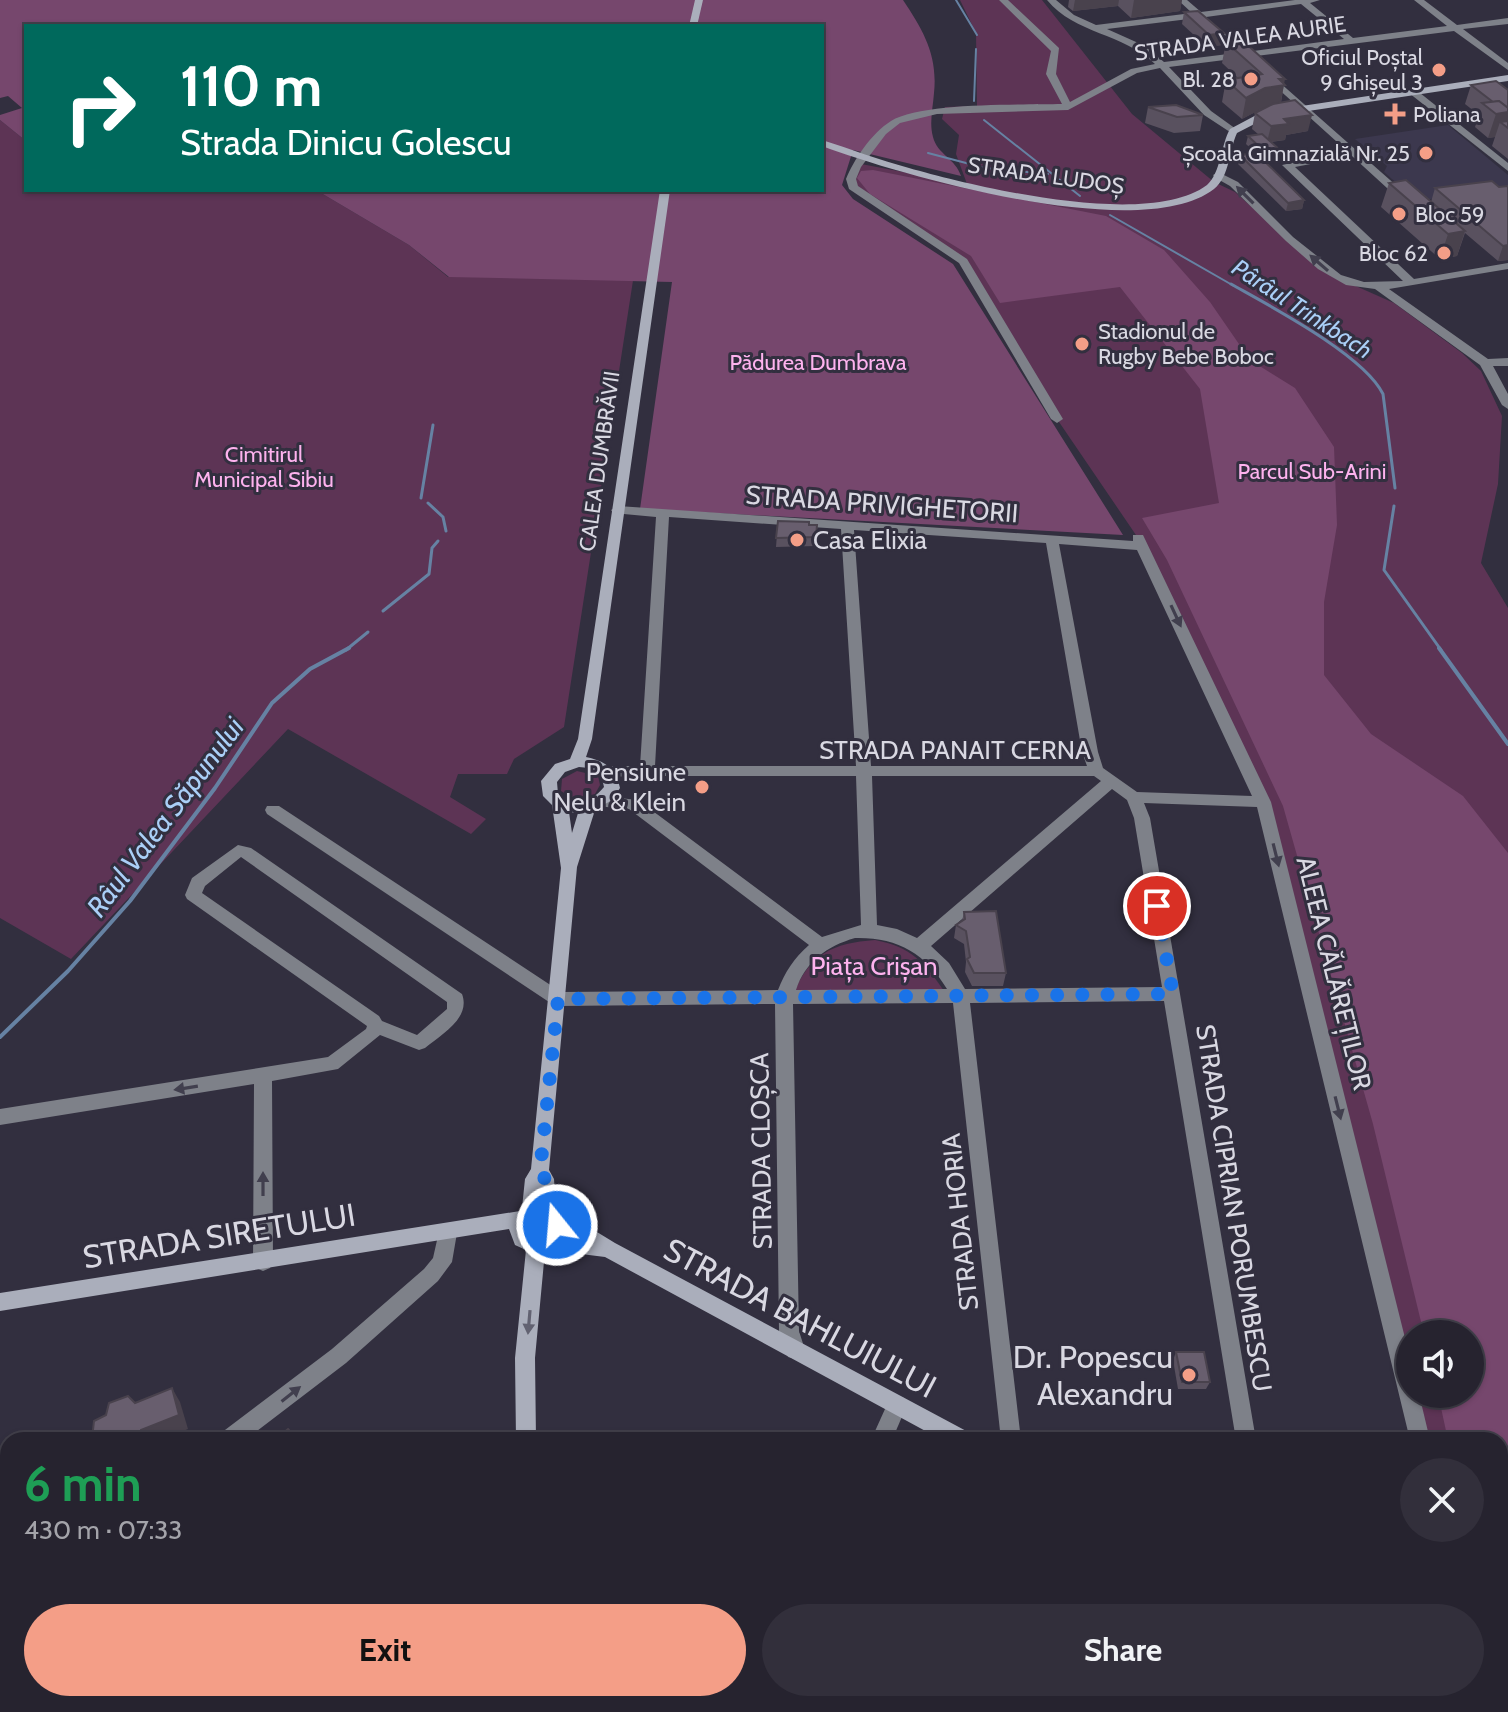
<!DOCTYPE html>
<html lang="en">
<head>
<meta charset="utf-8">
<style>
  body { margin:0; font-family:Cabin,sans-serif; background:#322f3b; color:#f1f3f6; height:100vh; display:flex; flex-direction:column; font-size:30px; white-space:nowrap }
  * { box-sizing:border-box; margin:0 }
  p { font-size:26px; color:#a4a4aa }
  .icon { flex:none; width:44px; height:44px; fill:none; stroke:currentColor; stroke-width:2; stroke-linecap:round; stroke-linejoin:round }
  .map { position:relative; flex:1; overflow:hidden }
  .side { position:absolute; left:0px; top:1432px; width:1508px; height:280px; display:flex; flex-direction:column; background:#26232f; border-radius:24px 24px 0 0; box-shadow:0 2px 6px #0004,0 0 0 2px #42404b }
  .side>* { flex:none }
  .hud { position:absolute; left:24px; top:24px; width:800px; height:168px; border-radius:0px; box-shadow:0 2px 6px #0004,0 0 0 2px #42404b; background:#00695c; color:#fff; overflow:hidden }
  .buttons { position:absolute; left:1396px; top:1320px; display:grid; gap:16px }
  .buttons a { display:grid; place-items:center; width:88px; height:88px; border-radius:50%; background:#26232f; box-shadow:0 2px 6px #0004,0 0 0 2px #42404b; font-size:40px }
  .pin { position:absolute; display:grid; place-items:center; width:68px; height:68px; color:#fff; margin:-34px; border:4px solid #fff; border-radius:50%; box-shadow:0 2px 8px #0007 }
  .me { position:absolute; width:88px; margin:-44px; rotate:343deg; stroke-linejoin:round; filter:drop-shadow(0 0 6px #0008) }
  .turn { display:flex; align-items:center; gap:28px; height:168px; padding:0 24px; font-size:36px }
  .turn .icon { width:104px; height:104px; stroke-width:2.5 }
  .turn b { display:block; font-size:56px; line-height:68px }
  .round { display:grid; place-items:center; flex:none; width:84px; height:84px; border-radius:42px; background:#322f3b }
  .head { display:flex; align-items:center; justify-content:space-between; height:136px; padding:0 24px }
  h1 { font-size:48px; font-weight:700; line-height:60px; color:#1e9e55 }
  .primary-button { display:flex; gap:16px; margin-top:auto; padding:16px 24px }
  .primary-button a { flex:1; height:92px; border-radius:48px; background:#f49e87; color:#111; font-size:32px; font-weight:700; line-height:92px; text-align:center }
  .primary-button a+a { background:#322f3b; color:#f1f3f6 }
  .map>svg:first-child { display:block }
</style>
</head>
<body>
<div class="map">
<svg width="1508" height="1712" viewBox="0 0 1508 1712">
  <rect width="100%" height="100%" fill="#322f3f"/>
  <polygon fill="#3c384e" points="1448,125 1508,175 1508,188 1417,201 1384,172 1387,166 1355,139"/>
  <g fill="#5d3455" fill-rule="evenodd">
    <path d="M960,0H1042L1132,114L1214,182L1235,192L1322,271L1394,303L1462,353L1481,371L1502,416L1498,484L1481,563L1508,608V1712L1500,1697V1440H1420L1263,802L1138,538L1057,419L966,265L860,194L853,172L861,164L967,184L956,154L959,135L942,119L945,107L977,106L976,33ZM1410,1334H1470V1394H1410Z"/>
    <polygon points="0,120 26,141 26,190 316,190 409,245 448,277 647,190 564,727 514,759 507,774 458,774 450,797 486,819 471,834 288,729 71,959 0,918"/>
    <polygon points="577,771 598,776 600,785 595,794 574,799 561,791 562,779"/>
    <path d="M875,940C911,947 924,962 944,991L793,995C809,954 833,943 875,940Z"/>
  </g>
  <g fill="#76476d">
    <path d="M0,0H903C923,30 938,55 934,93C933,107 929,123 933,137C937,154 956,159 961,176L853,150L842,185L853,199L953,264L1123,535L640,509L672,282L449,277L409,245L316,190H822V26H26V141L0,120V115L22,108L8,96L0,98Z"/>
    <polygon points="873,170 1106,216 1164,250 1210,302 1250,360 1295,388 1334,447 1337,525 1324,602 1324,675 1371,734 1463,796 1508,853 1508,1639 1504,1638 1500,1624 1500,1440 1448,1440 1438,1394 1470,1394 1470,1334 1424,1334 1373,1124 1283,806 1167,560 1142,518 1219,503 1200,389 1120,287 1000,303 971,256 870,194 857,178 861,171"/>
  </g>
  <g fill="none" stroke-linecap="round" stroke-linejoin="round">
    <g stroke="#6682a3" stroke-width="2">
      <polyline points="956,0 977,35"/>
      <polyline points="974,101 976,49"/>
      <polyline points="984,120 1080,196"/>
      <polyline points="928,153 985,168 1048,174"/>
      <polyline points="1110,215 1234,286"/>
    </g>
    <g stroke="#6682a3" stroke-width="3">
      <path d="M1231,284C1270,306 1364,355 1383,394L1395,488"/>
      <polyline points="421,498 433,425"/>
      <polyline points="428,503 443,517 446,531"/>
      <polyline points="1394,506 1384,570 1441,650"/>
      <polyline points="383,611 429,574 432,548 438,541"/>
      <polyline points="346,650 368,632"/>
    </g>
    <g stroke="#6682a3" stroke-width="4">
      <polyline points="1439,648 1508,744"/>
      <polyline points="0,1037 68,971 130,901 215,788 272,703 310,669 349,648"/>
    </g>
    <g fill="#7e8189" fill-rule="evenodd">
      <path d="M999,0H1008L1059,48L1056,74L1070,102L1131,69L1155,64C1123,33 1075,34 1047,0H1056L1074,15L1096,25L1192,13L1178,0H1187L1201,12L1295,0H1320L1310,3L1353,38L1447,26L1414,0H1424L1457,25L1508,18V24L1463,29L1508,63V70L1454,31L1169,67L1211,111L1236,129V133L1233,134L1204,115L1160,68L1137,73L1068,110L937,114L900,123L886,134L861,167L856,179L858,186L967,259L1063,419L1057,423L1051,419L959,263L849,189L846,179C854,159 872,133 891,121C921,102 1023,105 1062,104L1046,74L1051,51ZM1301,4L1344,39L1246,52L1206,17ZM1197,18L1236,53L1164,62L1145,46L1107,29Z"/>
      <polygon points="1269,73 1407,195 1407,199 1399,199 1352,156 1295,167 1414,279 1508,263 1508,269 1389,289 1488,359 1508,358 1508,366 1493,366 1508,394 1508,409 1502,405 1480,365 1375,289 1346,285 1318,269 1286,241 1230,186 1214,177 1213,175 1218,172 1238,182 1293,237 1341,275 1364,282 1403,281 1282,165 1347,151 1266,78 1264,76"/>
      <polygon points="1409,89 1415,89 1508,163 1508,171 1409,93"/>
      <path d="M618,506L1133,541V535H1143L1271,802L1410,1358V1394H1419L1430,1440H1410L1257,807L1144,803L1150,818L1256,1440H1236L1164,1001L970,1003L1021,1440H1001L953,1003L793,1004L799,1331L805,1350L802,1357L795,1359L788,1357L779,1331L775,1004L558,1006L552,1004L267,814L265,810L267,806H279L561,992L778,990C785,972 794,958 809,945L629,809L595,806L592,802L600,796L638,800L822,937L861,925L856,776H653L647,779C633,772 611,782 599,771L607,766H640L656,517L613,513L611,510ZM669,517L841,529L856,766H655ZM854,530L1046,543L1082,752L1087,766H871ZM1059,544L1137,550L1252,796L1137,792L1103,768L1098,752ZM872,776H1094L1101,781L917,938L897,929L877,925ZM1112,789L1127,800L1134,818L1162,987L965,989L949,963L931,946ZM855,938C897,937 925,953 947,989L796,990C805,962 827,946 855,938Z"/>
      <path d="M238,845L251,848L462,994C471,1018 442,1034 425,1048L419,1050L380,1035L338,1069L272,1081L273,1262L270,1268L263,1271L256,1268L253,1262L254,1084L0,1125V1109L328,1057L366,1029L367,1026L187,899L185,895L192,878ZM241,857L447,1002V1009L417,1035L382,1021L379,1016L202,893L205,886Z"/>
      <polygon points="447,1224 454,1227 457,1233 452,1262 438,1281 346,1363 245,1440 218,1440 221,1433 332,1349 424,1269 433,1258 440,1227"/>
      <polygon points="897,1395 904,1398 907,1405 892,1440 871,1440 890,1398"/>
      <polygon points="8,1552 8,1574 0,1577 0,1555"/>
      <polygon points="53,1704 87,1704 83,1712 49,1712"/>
      <polygon points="735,1704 759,1704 755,1712 731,1712"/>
      <polygon points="1348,1704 1372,1704 1371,1712 1347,1712"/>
      <polygon points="1459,1704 1486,1704 1482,1712 1455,1712"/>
    </g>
    <g fill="#aaaebb" fill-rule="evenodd">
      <polygon points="695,0 703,0 697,26 689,26"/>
      <path d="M1508,75V81L1268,117L1237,133C1229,150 1230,176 1214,189C1141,245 903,176 822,146V140C851,149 879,160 909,168C976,187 1148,229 1207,185C1221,173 1221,144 1230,129L1262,112Z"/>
      <path d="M660,190H670L592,739L586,757C605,761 616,768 620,788L612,800L595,810L577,867L549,1170L554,1179L556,1207L615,1243L970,1433L973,1440H942L605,1257L549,1250L545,1251L535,1358L536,1440H516L515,1358L526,1250L515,1245L509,1229L0,1311V1293L520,1211L522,1208L525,1179L531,1169L561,868L552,805L543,796L541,781L555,764L570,759L578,739ZM579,767C593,768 602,773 604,787C591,803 575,806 558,794L557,782L565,772ZM569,812L578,813L572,833ZM536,1219H544L546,1230L540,1235H532L528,1229Z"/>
      <polygon points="528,1704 552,1704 553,1712 529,1712"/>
      <polygon points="1403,1704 1430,1704 1434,1712 1407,1712"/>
    </g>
  </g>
  <g fill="#59515f">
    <polygon points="1069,0 1182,0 1180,11 1131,18 1118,6 1073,11 1068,7"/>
    <polygon points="1184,12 1222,45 1207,47 1182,24"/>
    <polygon points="1226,42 1284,84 1281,103 1308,131 1286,135 1285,140 1271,142 1281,151 1279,159 1264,161 1246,144 1248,136 1258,134 1252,129 1255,113 1261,109 1242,119 1222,102 1226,80 1238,78 1222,63"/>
    <polygon points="1471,85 1508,90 1508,159 1492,146 1495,137 1488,138 1475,127 1479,115 1465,104"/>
    <polygon points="1148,107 1203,115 1200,131 1174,133 1145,123"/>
    <polygon points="1240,155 1304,200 1302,209 1286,211 1238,164"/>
    <polygon points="1389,183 1431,202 1435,188 1499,187 1508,260 1498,261 1465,233 1457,256 1440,259 1381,207"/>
    <polygon points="778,521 817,525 816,546 776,547"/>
    <polygon points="964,912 1006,973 1003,986 972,986 965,972 966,962 964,944 954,938 956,925 962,921"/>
    <polygon points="1176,1352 1210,1382 1206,1389 1178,1389 1173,1360"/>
    <polygon points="8,1483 8,1530 0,1532 0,1484"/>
  </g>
  <g fill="#49424d">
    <polygon points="1075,0 1119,0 1118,6 1073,11"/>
    <polygon points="1134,0 1182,0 1180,11 1131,18"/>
    <polygon points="1224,33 1222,45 1207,47 1209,35"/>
    <polygon points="1279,79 1285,79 1280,106 1261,109 1242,119 1246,98"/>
    <polygon points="1508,111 1508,128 1500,122 1495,137 1488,138 1496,114"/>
    <polygon points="1312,115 1308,131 1286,135 1285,140 1267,142 1271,126 1284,119"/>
    <polygon points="1281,151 1279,159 1264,161 1266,153"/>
    <polygon points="1304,200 1302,209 1286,211 1288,203"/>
    <polygon points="1465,231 1457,256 1440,259 1448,234"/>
    <polygon points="1508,245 1508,260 1498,261 1503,246"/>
    <polygon points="172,1388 180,1402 188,1429 162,1440 139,1440 141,1430"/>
  </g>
  <g fill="#685e6e" stroke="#49424d" stroke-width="2">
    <polygon points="1198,11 1224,33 1209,35 1184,12"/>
    <polygon points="1242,40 1285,79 1279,79 1285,85 1265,88 1246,98 1226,80 1262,74 1226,42"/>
    <polygon points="1496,81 1508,90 1508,108 1499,101 1493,102 1471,85"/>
    <polygon points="1295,100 1312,115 1284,119 1289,124 1271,126 1255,113 1273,104"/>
    <polygon points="1499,101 1508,108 1508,112 1496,114 1482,103"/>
    <polygon points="1176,105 1203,115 1177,117 1148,107"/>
    <polygon points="1508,121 1508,128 1500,122"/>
    <polygon points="1262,134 1281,151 1266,153 1248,136"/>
    <polygon points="1256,153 1304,200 1288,203 1240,155"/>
    <polygon points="1406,180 1465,231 1448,234 1389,183"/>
    <polygon points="1492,181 1499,187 1508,186 1508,245 1503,246 1435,188"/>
    <polygon points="778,521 809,522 809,525 817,525 816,537 776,538"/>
    <polygon points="996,911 1006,973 974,973 967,959 970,957 966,931 956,925 965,919 964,912"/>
    <polygon points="1176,1352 1204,1352 1210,1382 1182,1382"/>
    <polygon points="172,1388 179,1415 141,1430 139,1440 92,1439 94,1421 106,1415 109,1403 128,1396 135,1403"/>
    <polygon points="288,1429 298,1440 274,1440"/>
    <polygon points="8,1483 8,1518 0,1520 0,1484"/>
  </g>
  <defs><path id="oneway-solid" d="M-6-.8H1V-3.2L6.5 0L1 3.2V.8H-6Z" transform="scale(2)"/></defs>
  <g fill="#413f4e">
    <use href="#oneway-solid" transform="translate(1245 195) rotate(-135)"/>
    <use href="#oneway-solid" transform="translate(1319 263) rotate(-139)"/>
    <use href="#oneway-solid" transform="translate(1176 616) rotate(65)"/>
    <use href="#oneway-solid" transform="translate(1276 855) rotate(76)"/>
    <use href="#oneway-solid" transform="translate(186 1088) rotate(171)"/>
    <use href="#oneway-solid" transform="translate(1338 1108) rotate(76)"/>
    <use href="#oneway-solid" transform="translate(263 1184) rotate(-90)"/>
    <use href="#oneway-solid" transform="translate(291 1394) rotate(-38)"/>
  </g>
  <use fill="#626271" href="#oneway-solid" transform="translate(529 1322) rotate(95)"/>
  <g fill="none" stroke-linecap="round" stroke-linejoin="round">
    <polyline stroke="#1a73e8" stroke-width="14" stroke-dasharray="0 25.2" points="557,1225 547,1211 545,1179 540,1171 558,999 1173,994 1157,906"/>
  </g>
  <g fill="#f49e87" stroke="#322f3f" stroke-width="3">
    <circle cx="1439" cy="70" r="8"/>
    <circle cx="1251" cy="79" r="8"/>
    <path d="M1391 102h8v8h8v8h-8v8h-8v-8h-8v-8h8z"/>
    <circle cx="1426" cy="153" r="8"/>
    <circle cx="1399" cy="214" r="8"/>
    <circle cx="1444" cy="253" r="8"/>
    <circle cx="1082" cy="344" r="8"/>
    <circle cx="797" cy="540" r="8"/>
    <circle cx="702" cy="787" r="8"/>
    <circle cx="1189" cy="1375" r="8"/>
  </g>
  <g text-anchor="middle" stroke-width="6" stroke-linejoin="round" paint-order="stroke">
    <g font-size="22" fill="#d9d8e2" stroke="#322f3f">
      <text transform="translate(1240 38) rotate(-8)" y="8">STRADA VALEA AURIE</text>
      <text transform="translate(1046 175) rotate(8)" y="8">STRADA LUDOȘ</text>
      <text transform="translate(599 461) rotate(-82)" y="8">CALEA DUMBRĂVII</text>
    </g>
    <g font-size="22" fill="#d9d8e2" stroke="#322f3f" text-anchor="end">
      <text x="1423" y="65">Oficiul Poștal<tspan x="1423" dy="25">9 Ghișeul 3</tspan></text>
      <text x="1235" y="87">Bl. 28</text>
      <text x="1413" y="122" text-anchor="start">Poliana</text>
      <text x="1410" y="161">Școala Gimnazială Nr. 25</text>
      <text x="1415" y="222" text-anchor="start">Bloc 59</text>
      <text x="1428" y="261">Bloc 62</text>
      <text x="1098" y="339" text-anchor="start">Stadionul de<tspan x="1098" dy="25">Rugby Bebe Boboc</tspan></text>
    </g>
    <g font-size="22" fill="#fdb2ee" stroke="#322f3f">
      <text x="818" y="370">Pădurea Dumbrava</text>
      <text x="264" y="462">Cimitirul<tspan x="264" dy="25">Municipal Sibiu</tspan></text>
      <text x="1312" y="479">Parcul Sub-Arini</text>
    </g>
    <g font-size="24" font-style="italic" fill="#aacff7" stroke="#322f3f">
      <text transform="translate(1302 309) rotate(33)" y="8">Pârâul Trinkbach</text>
    </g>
    <g font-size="26" fill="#d9d8e2" stroke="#322f3f">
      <text transform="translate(882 504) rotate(4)" y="9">STRADA PRIVIGHETORII</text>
      <text x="955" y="759">STRADA PANAIT CERNA</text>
      <text transform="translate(1334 973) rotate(76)" y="9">ALEEA CĂLĂREȚILOR</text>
      <text transform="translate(761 1151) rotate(-91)" y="9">STRADA CLOȘCA</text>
      <text transform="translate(1234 1208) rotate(81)" y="9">STRADA CIPRIAN PORUMBESCU</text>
      <text transform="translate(960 1222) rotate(-96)" y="9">STRADA HORIA</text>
    </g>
    <g font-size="26" fill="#d9d8e2" stroke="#322f3f" text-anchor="start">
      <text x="813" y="549">Casa Elixia</text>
      <text x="686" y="781" text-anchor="end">Pensiune<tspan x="686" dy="30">Nelu &amp; Klein</tspan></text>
    </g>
    <g font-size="26" fill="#fdb2ee" stroke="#322f3f">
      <text x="874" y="975">Piața Crișan</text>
    </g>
    <g font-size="28" font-style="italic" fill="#aacff7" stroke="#322f3f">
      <text transform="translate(165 817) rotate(-53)" y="10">Râul Valea Săpunului</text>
    </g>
    <g font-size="32" fill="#d9d8e2" stroke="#322f3f">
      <text transform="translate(219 1236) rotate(-9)" y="11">STRADA SIRETULUI</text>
      <text transform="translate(800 1318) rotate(28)" y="11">STRADA BAHLUIULUI</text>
    </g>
    <g font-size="32" fill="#d9d8e2" stroke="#322f3f" text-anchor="end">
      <text x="1173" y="1368">Dr. Popescu<tspan x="1173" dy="37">Alexandru</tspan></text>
    </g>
  </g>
</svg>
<div class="buttons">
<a><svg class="icon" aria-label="sound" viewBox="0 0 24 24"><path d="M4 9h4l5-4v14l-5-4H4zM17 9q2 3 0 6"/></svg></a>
</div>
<div class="pin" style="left:1157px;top:906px;background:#d93025"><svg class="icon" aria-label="arrive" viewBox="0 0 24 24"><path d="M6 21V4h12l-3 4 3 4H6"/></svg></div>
<svg class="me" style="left:557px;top:1225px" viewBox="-20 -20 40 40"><circle r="17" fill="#1a73e8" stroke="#fff" stroke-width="3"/><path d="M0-11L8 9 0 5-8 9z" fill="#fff"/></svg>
<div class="hud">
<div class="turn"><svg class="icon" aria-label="right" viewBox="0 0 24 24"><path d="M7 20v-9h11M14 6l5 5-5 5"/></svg><div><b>110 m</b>Strada Dinicu Golescu</div></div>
</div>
<section class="side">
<div class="head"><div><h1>6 min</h1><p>430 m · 07:33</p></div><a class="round"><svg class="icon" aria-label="close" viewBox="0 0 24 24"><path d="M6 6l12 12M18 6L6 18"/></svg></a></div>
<div class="primary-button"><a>Exit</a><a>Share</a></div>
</section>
</div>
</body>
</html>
